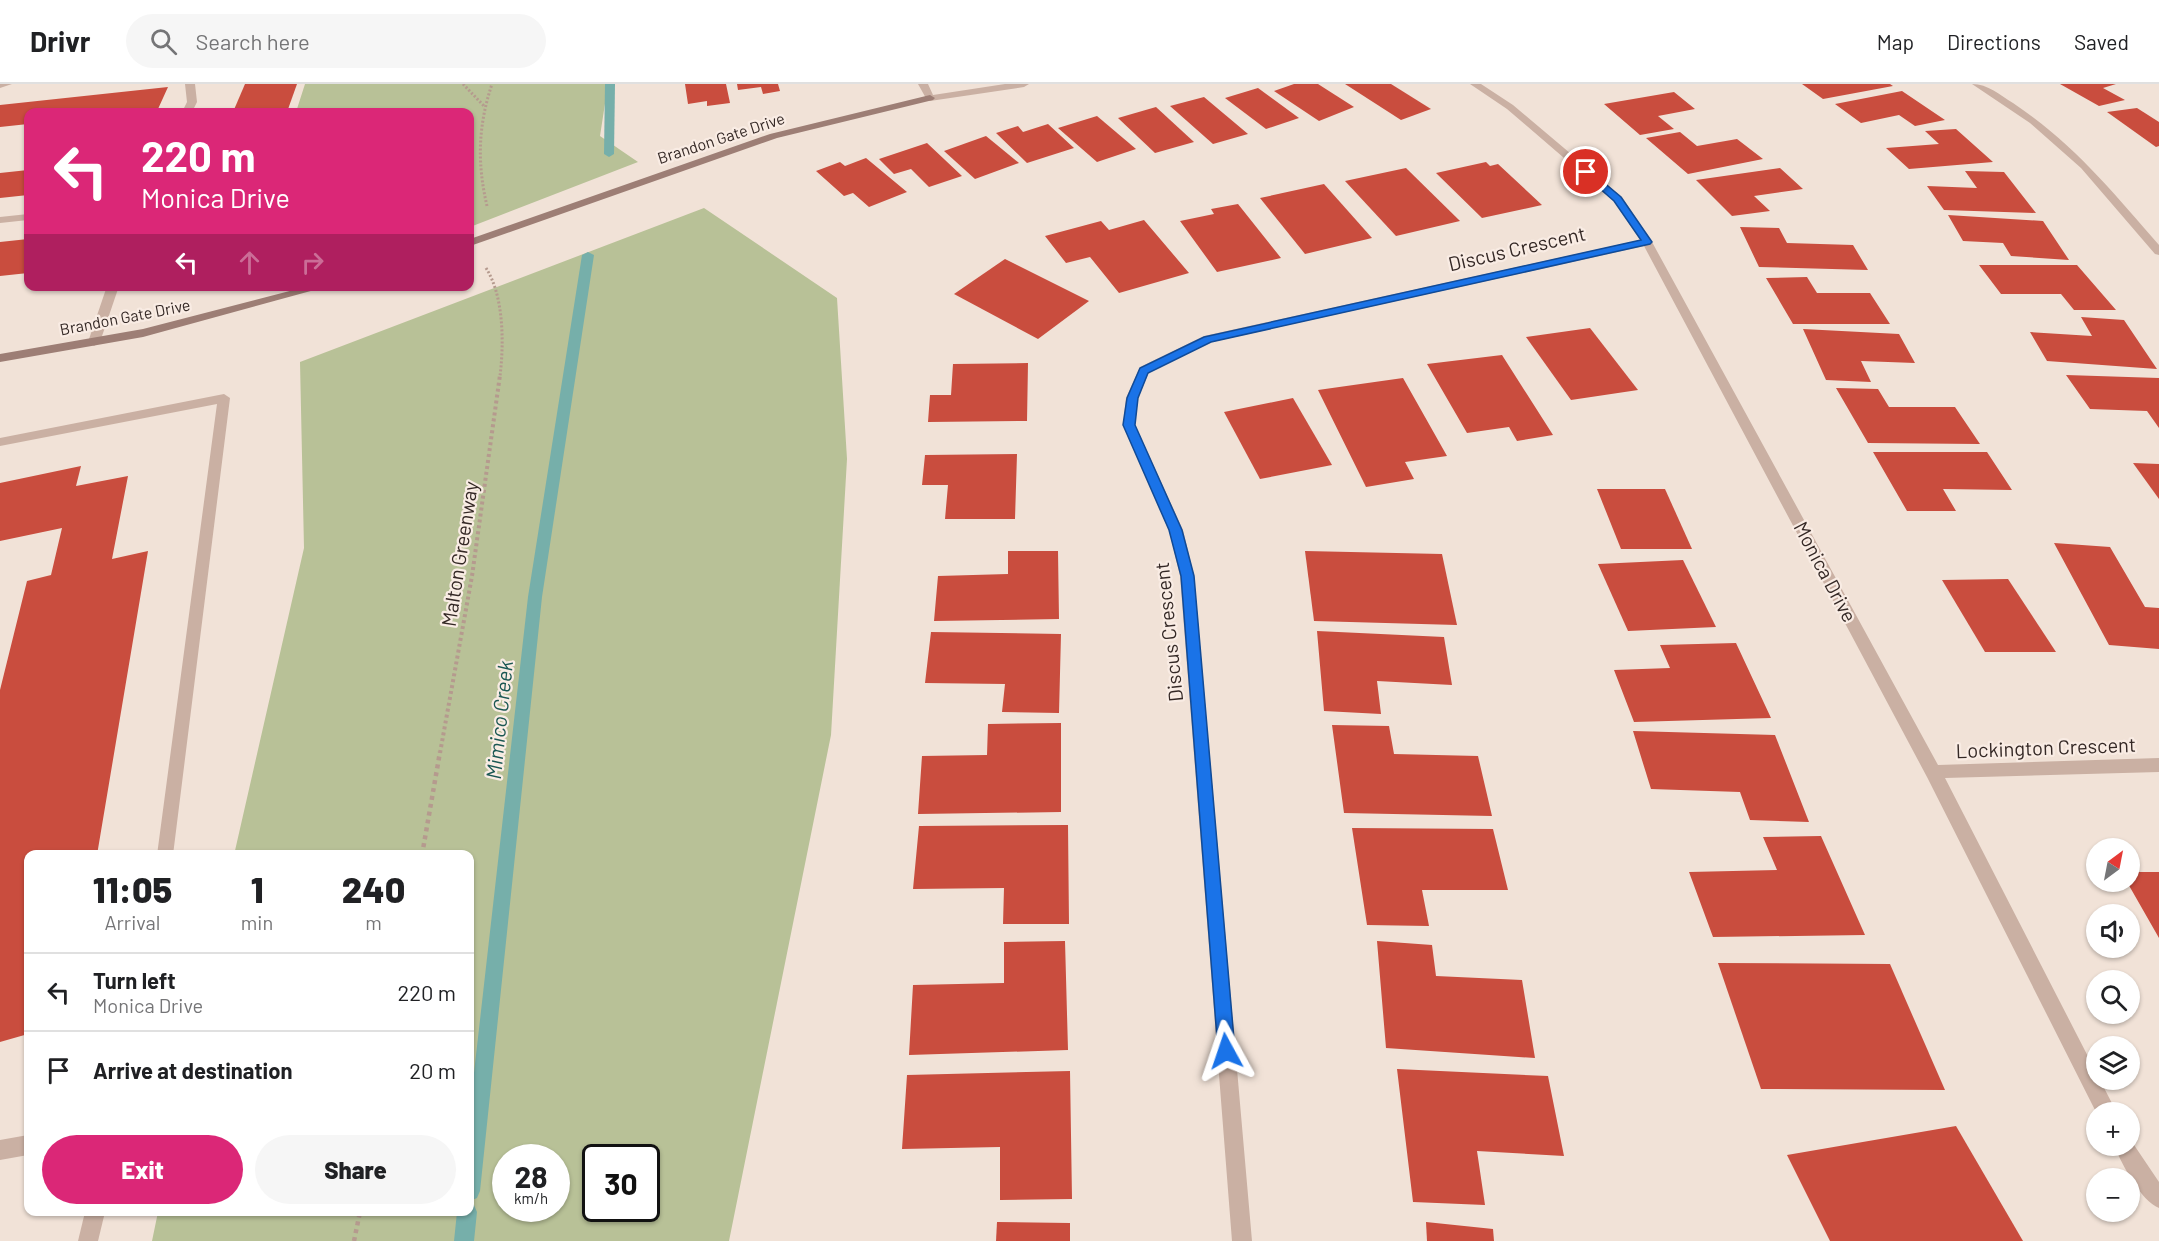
<!DOCTYPE html>
<html lang="en">
<head>
<meta charset="utf-8">
<style>
  body { margin:0; font-family:Barlow,sans-serif; background:#f6f6f6; color:#202124; height:100vh; display:flex; flex-direction:column; font-size:22px; white-space:nowrap }
  * { box-sizing:border-box; margin:0 }
  p { font-size:20px; color:#757577 }
  .icon { flex:none; width:33px; height:33px; fill:none; stroke:currentColor; stroke-width:2; stroke-linecap:round; stroke-linejoin:round }
  .map { position:relative; flex:1; overflow:hidden }
  .details { position:absolute; left:24px; top:766px; width:450px; height:366px; display:flex; flex-direction:column; background:#fff; border-radius:12px; box-shadow:0 2px 4px #0004 }
  .details>* { flex:none }
  .guide { position:absolute; left:24px; top:24px; width:450px; height:183px; border-radius:12px; box-shadow:0 2px 4px #0004; background:#db2777; color:#fff; overflow:hidden }
  .needle { width:39px; rotate:32deg }
  .buttons { position:absolute; left:2086px; top:754px; display:grid; gap:12px }
  .buttons a { display:grid; place-items:center; width:54px; height:54px; border-radius:50%; background:#fff; box-shadow:0 2px 4px #0004; font-size:30px }
  .speed { position:absolute; left:492px; top:1060px; display:flex; gap:12px; font-size:30px; font-weight:700; text-align:center }
  .speed>* { display:grid; place-content:center; width:78px; height:78px; border-radius:50%; background:#fff; box-shadow:0 2px 4px #0004; line-height:1 }
  .speed small { font-size:15px; font-weight:400 }
  .speed .limit { border:3px solid #111; border-radius:9px; background:#fff; color:#111 }
  .pin { position:absolute; display:grid; place-items:center; width:51px; height:51px; color:#fff; margin:-26px; border:3px solid #fff; border-radius:50%; box-shadow:0 2px 6px #0007 }
  .me { position:absolute; width:66px; margin:-33px; rotate:355deg; stroke-linejoin:round; filter:drop-shadow(0 0 4px #0008) }
  .turn { display:flex; align-items:center; gap:21px; height:126px; padding:0 18px; font-size:27px }
  .turn .icon { width:78px; height:78px; stroke-width:2.5 }
  .turn b { display:block; font-size:42px; line-height:51px }
  .lanes { display:flex; align-items:center; height:57px; padding:0 18px; background:#0003; justify-content:center; gap:30px; direction:ltr }
  .lanes .off { opacity:.35 }
  .eta { display:flex; justify-content:space-evenly; align-items:center; height:102px; text-align:center }
  .eta b { font-size:36px; font-weight:800; line-height:42px }
  .button { display:flex; gap:12px; margin-top:auto; padding:12px 18px }
  .button a { flex:1; height:69px; border-radius:36px; background:#db2777; color:#fff; font-size:24px; font-weight:800; line-height:69px; text-align:center }
  .button a+a { background:#f6f6f6; color:#202124 }
  ul { padding:0; list-style:none }
  li { display:flex; align-items:center; gap:18px; height:78px; padding:0 18px; border-top:2px solid #e0e0e0 }
  li div { flex:1 }
  li b { display:block; font-size:22px }
  li em { font-style:normal }
  header { display:flex; align-items:center; gap:36px; box-sizing:border-box; height:84px; padding:0 30px; background:#fff; border-bottom:2px solid #e0e0e0 }
  header strong { font-size:28px }
  nav { display:flex; gap:33px; margin-inline-start:auto; font-size:21px }
  .search { width:420px; height:54px; background:#f6f6f6; display:flex; align-items:center; gap:15px; box-sizing:border-box; padding:0 21px; border-radius:33px; color:#757577; font-size:22px }
  .map>svg:first-child { display:block }
</style>
</head>
<body>
<header>
<strong>Drivr</strong>
<div class="search"><svg class="icon" aria-label="search" viewBox="0 0 24 24"><circle cx="10" cy="10" r="6"/><path d="M15 15l6 6"/></svg>Search here</div>
<nav><a>Map</a><a>Directions</a><a>Saved</a></nav>
</header>
<div class="map">
<svg width="2159" height="1157" viewBox="0 0 2159 1157">
  <rect width="100%" height="100%" fill="#f1e2d7"/>
  <g fill="#b8c197" fill-rule="evenodd">
    <polygon points="305,0 608,0 600,52 638,78 470,143 470,28 296,28"/>
    <path d="M704,124L837,214L847,375L831,651L729,1157H152L158,1128H470V771H234L304,464L300,278ZM506,1074H556V1125H506ZM596,1074H646V1125H596Z"/>
  </g>
  <g fill="none" stroke-linecap="round" stroke-linejoin="round">
    <g fill="#76afaa" fill-rule="evenodd">
      <polygon points="605,0 615,0 614,70 609,73 604,70"/>
      <polygon points="588,168 594,171 542,513 480,1107 477,1114 470,1117 470,1024 528,513 582,171"/>
      <polygon points="470,1119 474,1121 477,1128 474,1157 454,1157 457,1128 470,1128"/>
    </g>
  </g>
  <g fill="#c94d3e">
    <polygon points="245,0 297,0 287,28 233,28"/>
    <polygon points="685,0 726,0 730,19 707,22 707,17 688,20"/>
    <polygon points="737,0 778,0 780,7 763,10 761,3 738,6"/>
    <polygon points="1294,0 1318,0 1354,23 1319,37 1274,7"/>
    <polygon points="1345,0 1391,0 1431,25 1401,36"/>
    <polygon points="1802,0 1890,0 1893,2 1823,15"/>
    <polygon points="2060,0 2116,0 2103,4 2125,16 2099,22"/>
    <polygon points="168,3 158,25 131,28 28,28 28,40 0,43 0,21"/>
    <polygon points="1258,4 1299,34 1266,45 1225,14"/>
    <polygon points="1902,7 1945,36 1915,42 1899,31 1861,39 1835,20"/>
    <polygon points="1674,8 1695,25 1658,32 1674,45 1640,51 1604,20"/>
    <polygon points="1204,13 1248,50 1213,60 1170,22"/>
    <polygon points="1156,23 1194,58 1155,69 1118,34"/>
    <polygon points="2137,24 2159,38 2159,62 2156,63 2107,28"/>
    <polygon points="1097,32 1136,65 1097,78 1058,44"/>
    <polygon points="1048,40 1074,64 1027,79 996,49 1018,42 1023,48"/>
    <polygon points="1956,45 1993,78 1909,85 1886,64 1939,60 1925,47"/>
    <polygon points="1680,48 1697,62 1737,55 1763,75 1688,90 1646,54"/>
    <polygon points="986,52 1019,79 975,95 944,67"/>
    <polygon points="927,59 962,92 929,103 911,85 894,90 879,75"/>
    <polygon points="866,74 907,108 869,123 853,109 844,112 816,87 840,78 845,82"/>
    <polygon points="1486,78 1490,82 1498,80 1542,121 1482,134 1436,89"/>
    <polygon points="1406,84 1460,137 1396,152 1345,97"/>
    <polygon points="1780,84 1803,105 1754,112 1770,127 1732,132 1696,96"/>
    <polygon points="28,86 28,111 0,114 0,89"/>
    <polygon points="1965,87 2004,88 2036,129 1944,126 1927,102 1977,104"/>
    <polygon points="1324,100 1372,154 1305,170 1260,114"/>
    <polygon points="1238,120 1281,174 1217,188 1180,137 1214,130 1211,125"/>
    <polygon points="1948,131 2043,137 2069,176 2011,172 2003,159 1963,157"/>
    <polygon points="1144,136 1189,189 1119,209 1090,173 1066,179 1045,152 1101,137 1109,146"/>
    <polygon points="1740,143 1779,144 1787,159 1853,161 1868,186 1759,183"/>
    <polygon points="28,155 28,189 0,192 0,158"/>
    <polygon points="1005,175 1089,217 1038,255 954,210"/>
    <polygon points="1979,181 2077,181 2116,226 2074,226 2061,210 2001,210"/>
    <polygon points="1807,193 1817,209 1870,209 1890,240 1793,240 1766,194"/>
    <polygon points="2081,233 2124,236 2157,285 2047,277 2030,248 2092,252"/>
    <polygon points="1590,244 1638,306 1571,316 1526,253"/>
    <polygon points="1803,245 1899,250 1915,279 1861,277 1871,298 1826,296"/>
    <polygon points="1502,271 1553,351 1517,357 1509,343 1467,349 1427,280"/>
    <polygon points="1028,279 1027,337 928,338 930,311 951,311 953,280"/>
    <polygon points="2066,291 2159,294 2159,344 2147,327 2090,325"/>
    <polygon points="1403,294 1447,372 1405,378 1414,395 1366,403 1318,306"/>
    <polygon points="1836,304 1878,305 1889,323 1955,323 1980,360 1868,359"/>
    <polygon points="1293,314 1332,381 1260,395 1224,328"/>
    <polygon points="1873,368 1987,368 2012,406 1943,405 1956,427 1907,427"/>
    <polygon points="1017,370 1015,435 945,435 948,401 922,401 925,371"/>
    <polygon points="2133,379 2159,380 2159,415"/>
    <polygon points="81,382 76,402 128,392 112,475 148,467 97,771 28,771 28,950 0,958 0,606 27,497 51,491 62,444 0,457 0,399"/>
    <polygon points="1597,405 1665,405 1692,465 1621,465"/>
    <polygon points="2054,459 2110,463 2145,523 2159,524 2159,565 2109,561"/>
    <polygon points="1008,467 1058,467 1059,535 934,537 938,492 1008,490"/>
    <polygon points="1305,467 1442,470 1457,541 1314,537"/>
    <polygon points="1683,476 1716,543 1628,547 1598,480"/>
    <polygon points="2008,495 2056,568 1985,568 1942,496"/>
    <polygon points="1317,547 1444,553 1452,601 1377,597 1381,630 1324,627"/>
    <polygon points="931,548 1061,550 1059,629 1002,628 1005,600 925,599"/>
    <polygon points="1736,559 1771,634 1634,638 1614,586 1670,584 1660,561"/>
    <polygon points="1061,639 1061,728 918,730 922,672 987,671 988,640"/>
    <polygon points="1332,641 1389,642 1394,670 1478,672 1492,732 1344,729"/>
    <polygon points="1633,647 1775,651 1809,738 1750,736 1740,708 1651,705"/>
    <polygon points="1068,741 1069,840 1003,840 1004,804 913,805 919,742"/>
    <polygon points="1352,744 1493,745 1508,806 1422,806 1429,842 1367,841"/>
    <polygon points="1821,752 1865,851 1713,853 1689,788 1777,786 1763,753"/>
    <polygon points="2130,788 2159,788 2159,854 2127,798 2130,798"/>
    <polygon points="1065,857 1068,966 909,971 913,901 1004,899 1004,858"/>
    <polygon points="1377,857 1432,861 1436,892 1522,896 1535,974 1386,964"/>
    <polygon points="1718,879 1890,880 1945,1006 1761,1005"/>
    <polygon points="1397,985 1548,992 1564,1072 1477,1067 1485,1121 1413,1118"/>
    <polygon points="1070,987 1072,1115 1000,1116 1000,1063 902,1065 907,991"/>
    <polygon points="1956,1042 2023,1157 1830,1157 1787,1071"/>
    <polygon points="997,1138 1070,1139 1070,1157 996,1157"/>
    <polygon points="1426,1138 1493,1145 1494,1157 1427,1157"/>
  </g>
  <g fill="none" stroke-linecap="round" stroke-linejoin="round">
    <g stroke="#b59a8e" stroke-width="3" stroke-dasharray="2 2" stroke-linecap="butt">
      <polyline points="463,0 484,22"/>
      <path d="M487,122C477,79 478,42 492,0"/>
      <path d="M486,184C504,212 504,260 500,292"/>
    </g>
    <polyline stroke="#b59a8e" stroke-width="4" stroke-dasharray="3 3" stroke-linecap="butt" points="440,669 472,492 500,291"/>
    <g stroke="#b59a8e" stroke-width="4.5" stroke-dasharray="4 4" stroke-linecap="butt">
      <polyline points="422,771 440,668"/>
      <polyline points="354,1157 360,1128"/>
    </g>
    <g fill="#cab0a3" fill-rule="evenodd">
      <polygon points="0,0 12,0 0,4"/>
      <polygon points="185,0 195,0 197,18 192,28 182,28 187,18"/>
      <polygon points="28,130 28,136 0,139 0,133"/>
      <polygon points="107,202 119,202 100,258 94,262 88,258"/>
      <polygon points="224,310 230,314 173,771 157,771 217,320 0,362 0,354"/>
      <polygon points="28,1051 28,1071 0,1076 0,1056"/>
      <polygon points="85,1128 105,1128 98,1157 78,1157"/>
    </g>
    <g fill="#cab0a3" fill-rule="evenodd">
      <polygon points="918,0 928,0 933,11 1005,0 1029,0 1024,3 930,17 927,16"/>
      <polygon points="1470,0 1481,0 1513,21 1622,113 1652,158 1938,681 2159,674 2159,688 1945,694 2097,990 2097,996 2100,996 2117,1029 2097,1030 1927,693 1644,162 1212,258 1149,288 1138,314 1135,341 1183,446 1194,492 1252,1157 1232,1157 1180,492 1169,446 1123,341 1126,314 1140,283 1204,252 1640,156 1614,117 1507,25"/>
      <path d="M1972,0C1988,0 2000,11 2013,19C2073,59 2112,107 2159,161V171L2155,170L2081,84L2030,39Z"/>
      <path d="M2130,1055L2159,1098V1124C2141,1117 2122,1080 2114,1062H2130Z"/>
    </g>
    <g fill="#9d7e75" fill-rule="evenodd">
      <polygon points="930,11 935,14 933,16 777,54 470,162 470,155 770,50"/>
      <polygon points="309,202 329,202 143,253 0,278 0,270 143,245"/>
    </g>
  </g>
  <polygon fill="#1a73e8" stroke="#114b97" stroke-width="1.5" points="1583,87 1590,87 1621,113 1652,158 1650,160 1211,258 1148,289 1138,314 1135,341 1182,446 1194,492 1235,967 1232,973 1226,976 1220,973 1218,967 1181,492 1169,446 1123,341 1127,314 1140,284 1204,253 1641,156 1614,117 1583,90"/>
  <g text-anchor="middle" stroke-width="4.5" stroke-linejoin="round" paint-order="stroke">
    <g font-size="16" fill="#342825" stroke="#f9ece4">
      <text transform="translate(721 54) rotate(-18)" y="6">Brandon Gate Drive</text>
      <text transform="translate(125 233) rotate(-11)" y="6">Brandon Gate Drive</text>
    </g>
    <g font-size="20" fill="#342825" stroke="#f9ece4">
      <text transform="translate(1517 165) rotate(-13)" y="7">Discus Crescent</text>
      <text transform="translate(460 470) rotate(-81)" y="7">Malton Greenway</text>
      <text transform="translate(1825 488) rotate(62)" y="7">Monica Drive</text>
      <text transform="translate(1169 548) rotate(-96)" y="7">Discus Crescent</text>
      <text transform="translate(2046 664) rotate(-2)" y="7">Lockington Crescent</text>
    </g>
    <g font-size="21" font-style="italic" fill="#1a5753" stroke="#f9ece4">
      <text transform="translate(500 636) rotate(-84)" y="7">Mimico Creek</text>
    </g>
  </g>
</svg>
<div class="buttons">
<a><svg class="needle" viewBox="-14 -14 28 28"><path d="M0-13l5 13h-10z" fill="#e53935"/><path d="M0 13l5-13h-10z" fill="#757577"/></svg></a>
<a><svg class="icon" aria-label="sound" viewBox="0 0 24 24"><path d="M4 9h4l5-4v14l-5-4H4zM17 9q2 3 0 6"/></svg></a>
<a><svg class="icon" aria-label="search" viewBox="0 0 24 24"><circle cx="10" cy="10" r="6"/><path d="M15 15l6 6"/></svg></a>
<a><svg class="icon" aria-label="layers" viewBox="0 0 24 24"><path d="M12 4l9 5-9 5-9-5zM3 14l9 5 9-5"/></svg></a>
<a>+</a>
<a>−</a>
</div>
<div class="speed"><div>28<small>km/h</small></div><div class="limit">30</div></div>
<div class="pin" style="left:1586px;top:88px;background:#d93025"><svg class="icon" aria-label="arrive" viewBox="0 0 24 24"><path d="M6 21V4h12l-3 4 3 4H6"/></svg></div>
<svg class="me" style="left:1226px;top:967px" viewBox="-20 -20 40 40"><path d="M0-17L14 15 0 8-14 15z" fill="#1a73e8" stroke="#fff" stroke-width="4"/></svg>
<div class="guide">
<div class="turn"><svg class="icon" aria-label="left" viewBox="0 0 24 24"><path d="M17 20v-9H6M10 6l-5 5 5 5"/></svg><div><b>220 m</b>Monica Drive</div></div>
<div class="lanes"><svg class="icon" aria-label="left" viewBox="0 0 24 24"><path d="M17 20v-9H6M10 6l-5 5 5 5"/></svg><svg class="icon off" aria-label="ahead" viewBox="0 0 24 24"><path d="M12 20V5M6 11l6-6 6 6"/></svg><svg class="icon off" aria-label="right" viewBox="0 0 24 24"><path d="M7 20v-9h11M14 6l5 5-5 5"/></svg></div>
</div>
<section class="details">
<div class="eta">
<div><b>11:05</b><p>Arrival</p></div>
<div><b>1</b><p>min</p></div>
<div><b>240</b><p>m</p></div>
</div>
<ul>
<li><svg class="icon" aria-label="left" viewBox="0 0 24 24"><path d="M17 20v-9H6M10 6l-5 5 5 5"/></svg><div><b>Turn left</b><p>Monica Drive</p></div><em>220 m</em></li>
<li><svg class="icon" aria-label="arrive" viewBox="0 0 24 24"><path d="M6 21V4h12l-3 4 3 4H6"/></svg><div><b>Arrive at destination</b></div><em>20 m</em></li>
</ul>
<div class="button"><a>Exit</a><a>Share</a></div>
</section>
</div>
</body>
</html>
